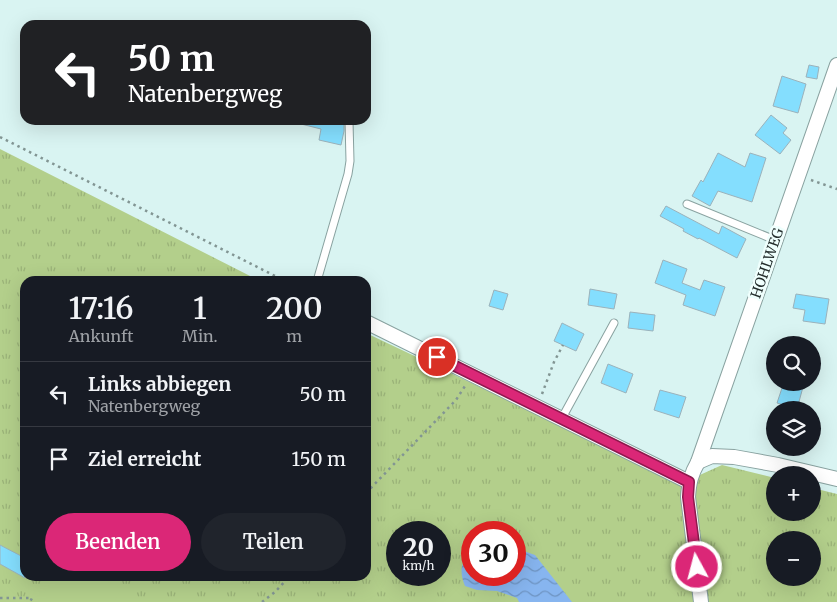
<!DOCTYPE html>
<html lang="de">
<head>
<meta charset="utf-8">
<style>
  body { margin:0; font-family:Merriweather,serif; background:#20242c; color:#f1f3f6; height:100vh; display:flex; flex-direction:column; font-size:19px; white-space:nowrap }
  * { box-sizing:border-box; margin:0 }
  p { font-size:16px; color:#9ea1a6 }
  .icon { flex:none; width:28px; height:28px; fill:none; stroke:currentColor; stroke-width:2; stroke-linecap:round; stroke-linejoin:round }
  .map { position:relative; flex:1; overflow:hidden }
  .drawer { position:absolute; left:20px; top:276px; width:351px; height:305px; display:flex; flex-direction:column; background:#171b24; border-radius:15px; box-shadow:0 5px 20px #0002 }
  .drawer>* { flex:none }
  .guide { position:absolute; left:20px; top:20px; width:351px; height:105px; border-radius:15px; box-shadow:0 5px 20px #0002; background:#202124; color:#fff; overflow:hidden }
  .controls { position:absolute; left:766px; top:336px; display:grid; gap:10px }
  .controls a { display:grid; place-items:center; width:55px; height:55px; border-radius:50%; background:#171b24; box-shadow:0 5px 20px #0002; font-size:25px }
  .speed { position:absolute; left:386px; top:521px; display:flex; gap:10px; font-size:25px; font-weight:700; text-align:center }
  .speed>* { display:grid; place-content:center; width:65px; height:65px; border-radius:50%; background:#171b24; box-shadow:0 5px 20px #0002; line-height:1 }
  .speed small { font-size:12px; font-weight:400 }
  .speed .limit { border:8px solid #d22; background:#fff; color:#111 }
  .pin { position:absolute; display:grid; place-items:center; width:42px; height:42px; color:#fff; margin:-21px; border:2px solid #fff; border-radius:50%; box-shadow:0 1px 5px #0007 }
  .me { position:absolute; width:55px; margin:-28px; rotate:353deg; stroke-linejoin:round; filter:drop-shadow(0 0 4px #0008) }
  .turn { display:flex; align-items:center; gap:18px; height:105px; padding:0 25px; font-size:22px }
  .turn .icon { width:65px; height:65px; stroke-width:2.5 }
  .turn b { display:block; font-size:35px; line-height:42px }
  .eta { display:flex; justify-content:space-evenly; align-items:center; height:85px; text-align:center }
  .eta b { font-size:30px; font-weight:600; line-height:35px }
  .cta { display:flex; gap:10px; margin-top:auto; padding:10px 25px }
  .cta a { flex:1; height:58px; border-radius:30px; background:#db2777; color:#fff; font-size:20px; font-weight:600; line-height:58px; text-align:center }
  .cta a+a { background:#20242c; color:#f1f3f6 }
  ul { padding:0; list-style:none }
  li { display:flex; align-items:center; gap:15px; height:65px; padding:0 25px; border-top:1px solid #363941 }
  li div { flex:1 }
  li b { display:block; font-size:19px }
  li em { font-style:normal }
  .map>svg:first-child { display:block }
</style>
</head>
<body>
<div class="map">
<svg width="837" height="602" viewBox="0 0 837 602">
  <defs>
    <pattern id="grass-tufts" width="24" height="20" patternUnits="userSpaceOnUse" patternTransform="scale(1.25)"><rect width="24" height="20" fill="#b3cf8b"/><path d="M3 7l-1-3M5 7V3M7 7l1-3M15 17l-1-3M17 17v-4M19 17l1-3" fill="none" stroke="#9ab278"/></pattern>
    <pattern id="water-waves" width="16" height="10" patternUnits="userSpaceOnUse" patternTransform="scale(1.25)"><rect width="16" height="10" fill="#87b5ef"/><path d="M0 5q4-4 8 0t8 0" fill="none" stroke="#6e94c2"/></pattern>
  </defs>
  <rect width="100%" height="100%" fill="#d9f4f2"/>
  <path fill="url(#grass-tufts)" fill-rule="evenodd" d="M0,149L260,281H25V576H366V333L682,483L722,465L775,478V512H812L813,488L837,494V602H0ZM398,532H440V575H398ZM472,532H515V575H472ZM775,540H812V578H775Z"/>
  <polygon fill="#b3cf8b" points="54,576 98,576 121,589 114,602 39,602"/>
  <path fill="url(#water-waves)" d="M515,548L535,555L572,602H519L517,598L497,591L477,590L465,586C460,574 459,561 472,555V575H515Z"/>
  <g fill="#84defe" stroke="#9bb2bb">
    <polygon points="809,65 819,67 817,79 806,77"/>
    <polygon points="782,76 806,84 798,113 773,106"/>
    <polygon points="771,115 787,128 783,133 791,140 780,154 755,135"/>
    <polygon points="301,120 344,120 344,131 341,145 319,140 321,129 301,124"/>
    <polygon points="718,153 745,167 750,153 766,158 752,202 718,191 710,206 692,196 701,180 703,182"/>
    <polygon points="666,206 719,234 722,226 746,239 737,258 699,238 698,239 683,231 684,229 660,216"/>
    <polygon points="663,260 687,269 682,283 700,290 704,280 725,287 715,316 683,305 686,295 655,283"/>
    <polygon points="590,289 617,294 614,309 588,305"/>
    <polygon points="494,290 508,294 503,310 489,306"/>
    <polygon points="796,294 829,299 825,324 803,321 805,310 793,308"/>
    <polygon points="630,312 655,315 653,331 628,328"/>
    <polygon points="562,323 584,334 576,351 554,341"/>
    <polygon points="608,364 633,374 626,393 601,383"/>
    <polygon points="784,382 803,387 797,409 777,403"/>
    <polygon points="660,390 686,397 679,418 654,410"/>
    <polygon points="0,545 25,558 25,578 0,564"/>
  </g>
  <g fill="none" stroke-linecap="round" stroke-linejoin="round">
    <defs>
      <g id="lane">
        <polyline points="687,204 775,240"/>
        <polyline points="317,281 348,174 350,161 349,121"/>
        <polyline points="562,418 614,323"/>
      </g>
      <g id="street">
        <polyline points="366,322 689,482"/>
        <polyline points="698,462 712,456 734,457 778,465 837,479"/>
        <path d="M701,602L688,497C689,483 691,474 698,462L837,65"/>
      </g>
    </defs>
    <use href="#lane" stroke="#89a2a0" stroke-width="9"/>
    <use href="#street" stroke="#89a2a0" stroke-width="16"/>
    <g stroke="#829593" stroke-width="2.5" stroke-dasharray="2.5 4" stroke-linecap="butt">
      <polyline points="0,137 285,281"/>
      <polyline points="811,180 837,189"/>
      <polyline points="542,394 554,362 563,345"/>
      <polyline points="366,493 456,400 465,386"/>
      <polyline points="0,598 32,598 30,602"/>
      <polyline points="262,602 275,592 290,576"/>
    </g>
    <use href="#lane" stroke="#fff" stroke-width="7"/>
    <use href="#street" stroke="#fff" stroke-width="14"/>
  </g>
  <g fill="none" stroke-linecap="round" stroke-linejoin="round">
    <defs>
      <polyline id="route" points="437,357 689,482 688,497 697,567"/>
    </defs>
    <use href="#route" stroke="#8e194d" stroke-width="12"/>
    <use href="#route" stroke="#db2777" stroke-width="9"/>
  </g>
  <g text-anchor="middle" stroke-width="5" stroke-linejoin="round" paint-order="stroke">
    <g font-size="14" fill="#232d2c" stroke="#effffd">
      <text transform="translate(767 263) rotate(-71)" y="5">HOHLWEG</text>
    </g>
  </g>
</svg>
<div class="controls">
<a><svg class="icon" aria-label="search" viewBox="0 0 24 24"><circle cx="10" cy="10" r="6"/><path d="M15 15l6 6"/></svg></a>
<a><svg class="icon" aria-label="layers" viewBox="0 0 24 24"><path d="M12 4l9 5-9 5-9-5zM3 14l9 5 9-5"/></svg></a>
<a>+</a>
<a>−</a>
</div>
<div class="speed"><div>20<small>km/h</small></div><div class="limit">30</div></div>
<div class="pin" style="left:437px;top:357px;background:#d93025"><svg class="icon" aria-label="arrive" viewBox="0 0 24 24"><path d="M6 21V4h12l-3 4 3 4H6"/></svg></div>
<svg class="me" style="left:697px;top:567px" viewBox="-20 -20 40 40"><circle r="17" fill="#db2777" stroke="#fff" stroke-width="3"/><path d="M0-11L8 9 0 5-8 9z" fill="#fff"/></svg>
<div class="guide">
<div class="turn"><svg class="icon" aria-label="left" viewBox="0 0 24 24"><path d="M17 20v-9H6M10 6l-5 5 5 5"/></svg><div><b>50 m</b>Natenbergweg</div></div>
</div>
<section class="drawer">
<div class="eta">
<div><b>17:16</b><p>Ankunft</p></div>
<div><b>1</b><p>Min.</p></div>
<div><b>200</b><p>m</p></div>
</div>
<ul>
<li><svg class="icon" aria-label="left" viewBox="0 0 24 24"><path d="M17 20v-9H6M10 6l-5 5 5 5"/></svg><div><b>Links abbiegen</b><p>Natenbergweg</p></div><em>50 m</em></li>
<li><svg class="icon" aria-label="arrive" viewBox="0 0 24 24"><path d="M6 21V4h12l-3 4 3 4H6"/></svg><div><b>Ziel erreicht</b></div><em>150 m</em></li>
</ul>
<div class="cta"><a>Beenden</a><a>Teilen</a></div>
</section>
</div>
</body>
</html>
